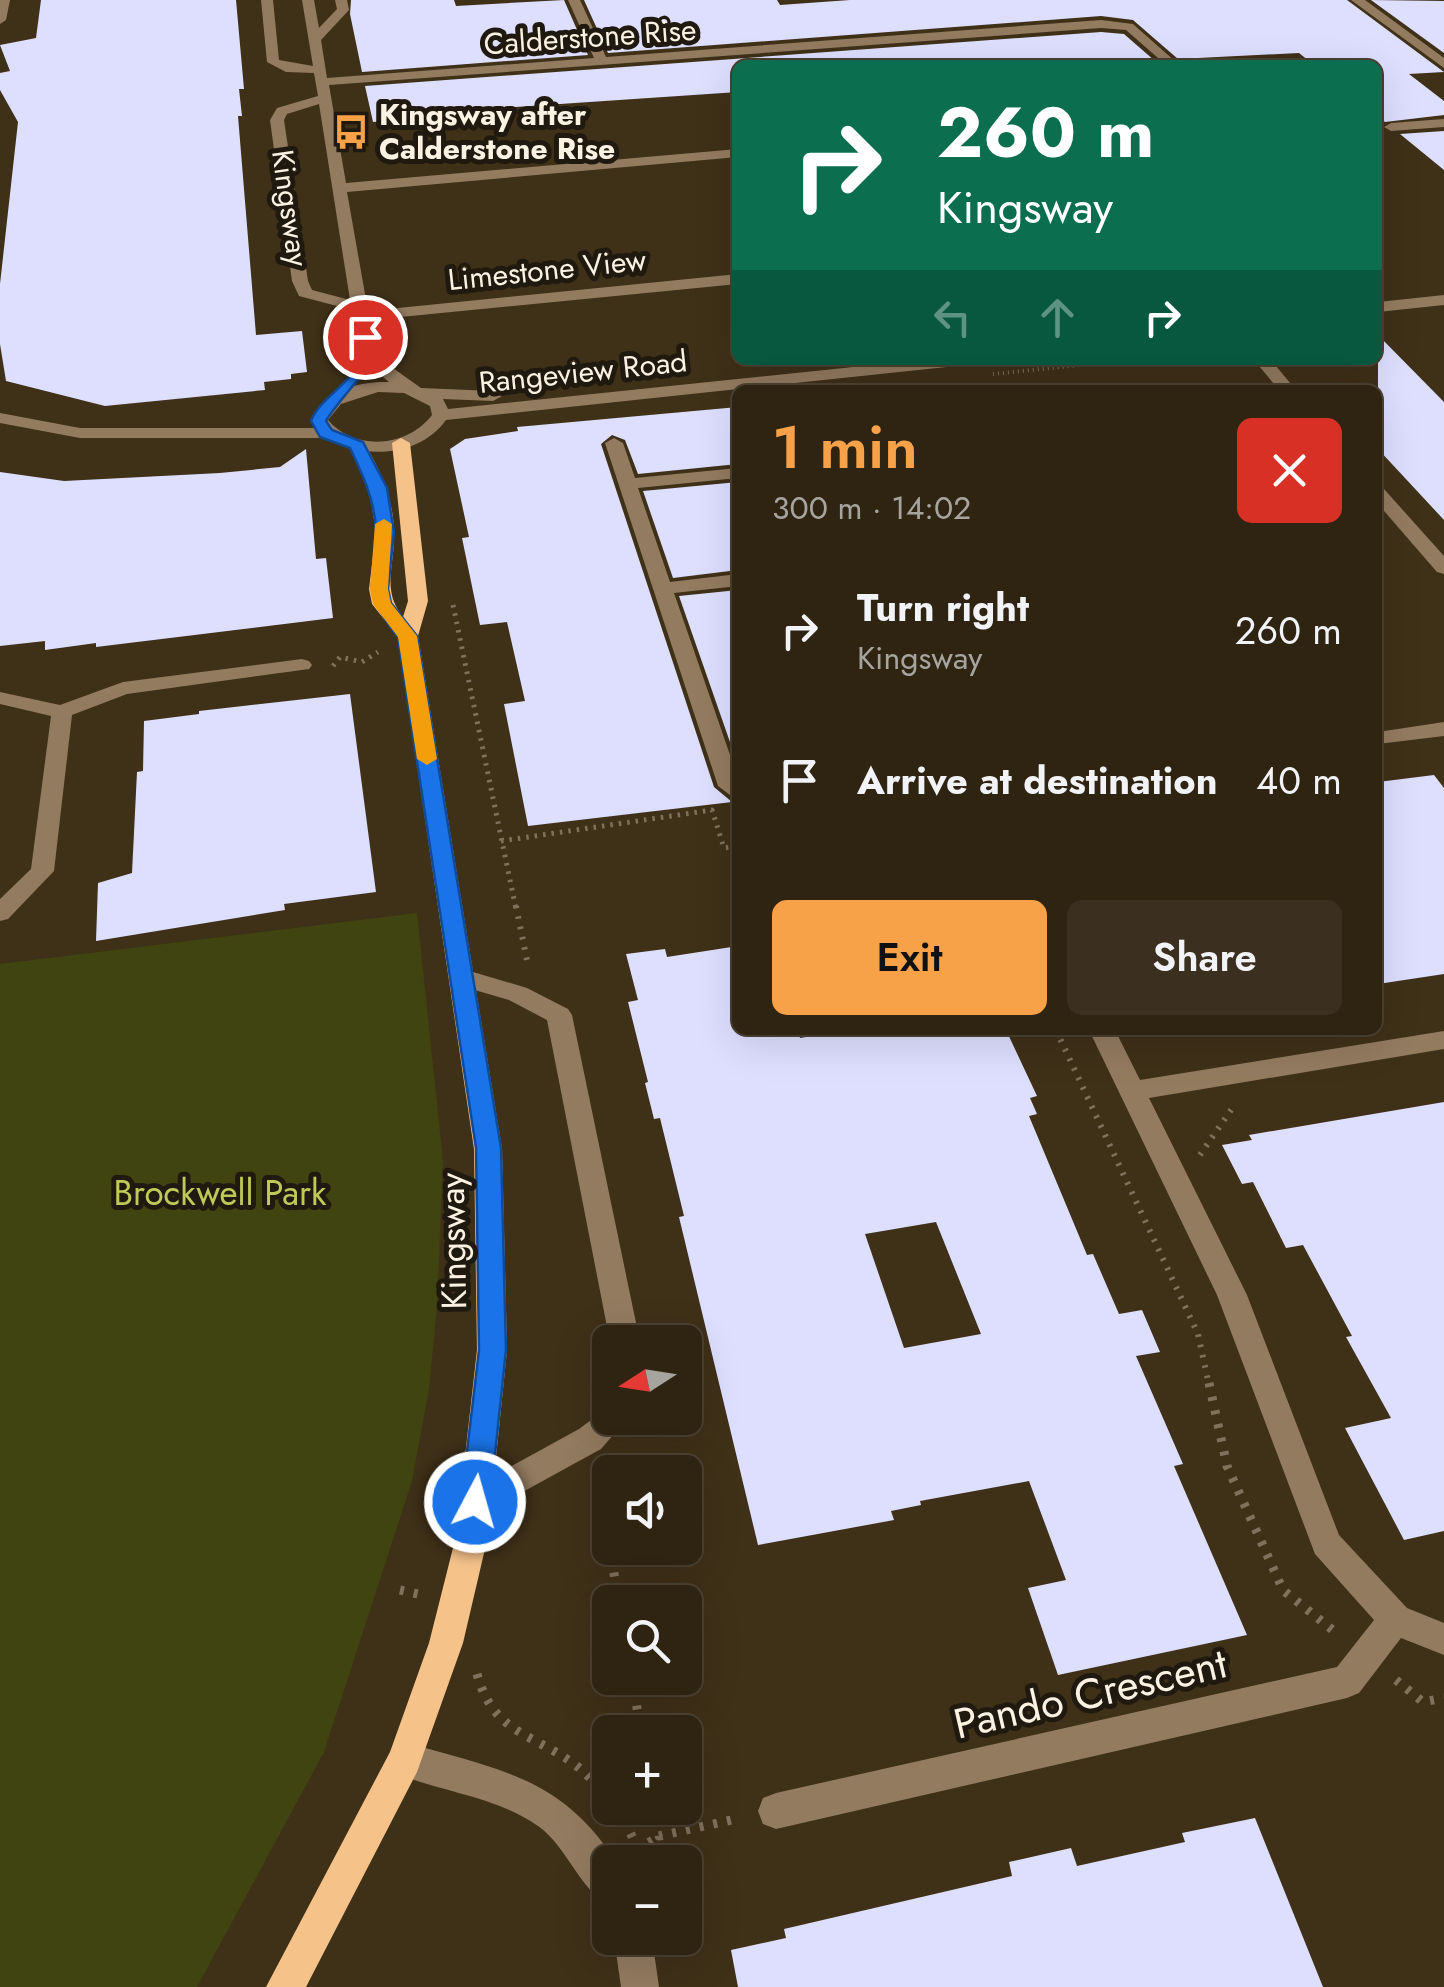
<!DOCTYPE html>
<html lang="en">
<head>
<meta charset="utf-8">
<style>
  body { margin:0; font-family:Jost,sans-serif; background:#3b3020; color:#f1f3f6; height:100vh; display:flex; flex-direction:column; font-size:38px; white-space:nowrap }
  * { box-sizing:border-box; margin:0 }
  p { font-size:32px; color:#a7a49f }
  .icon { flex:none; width:55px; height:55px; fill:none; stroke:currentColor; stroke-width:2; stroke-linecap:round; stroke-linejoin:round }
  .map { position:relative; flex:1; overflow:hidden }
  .details { position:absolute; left:732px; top:385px; width:650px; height:650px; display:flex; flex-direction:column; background:#2f2412; border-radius:15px; box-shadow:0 10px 40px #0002,0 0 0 2px #4a4132 }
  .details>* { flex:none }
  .guide { position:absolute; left:732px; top:60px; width:650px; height:305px; border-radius:15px; box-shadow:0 10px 40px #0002,0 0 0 2px #4a4132; background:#0b6e4f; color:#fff; overflow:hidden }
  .needle { width:65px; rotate:258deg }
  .fabs { position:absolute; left:592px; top:1325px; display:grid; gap:20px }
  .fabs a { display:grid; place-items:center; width:110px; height:110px; border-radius:15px; background:#2f2412; box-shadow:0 10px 40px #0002,0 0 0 2px #4a4132; font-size:50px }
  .pin { position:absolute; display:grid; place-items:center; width:85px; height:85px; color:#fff; margin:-42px; border:5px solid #fff; border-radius:50%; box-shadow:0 2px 10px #0007 }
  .me { position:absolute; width:110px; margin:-55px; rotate:6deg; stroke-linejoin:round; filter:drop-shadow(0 0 8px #0008) }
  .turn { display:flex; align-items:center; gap:35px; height:210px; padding:0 40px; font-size:45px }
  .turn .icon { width:130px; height:130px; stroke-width:2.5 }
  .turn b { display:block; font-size:70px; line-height:85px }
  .lanes { display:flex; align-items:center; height:95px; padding:0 40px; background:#0003; justify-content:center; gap:50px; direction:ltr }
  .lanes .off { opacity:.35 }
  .round { display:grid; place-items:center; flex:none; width:105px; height:105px; border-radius:15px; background:#3b3020 }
  .head { display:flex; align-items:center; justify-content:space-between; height:170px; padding:0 40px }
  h1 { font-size:60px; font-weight:600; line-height:75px; color:#f7a149 }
  .button { display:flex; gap:20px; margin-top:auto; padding:20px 40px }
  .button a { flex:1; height:115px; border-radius:15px; background:#f7a149; color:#111; font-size:40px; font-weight:600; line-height:115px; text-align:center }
  .button a+a { background:#3b3020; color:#f1f3f6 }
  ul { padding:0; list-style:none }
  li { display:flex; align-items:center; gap:30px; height:150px; padding:0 40px }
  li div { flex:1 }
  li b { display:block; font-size:38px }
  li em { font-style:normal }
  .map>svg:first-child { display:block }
</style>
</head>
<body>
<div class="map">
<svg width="1444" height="1987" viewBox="0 0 1444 1987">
  <rect width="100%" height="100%" fill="#3f3018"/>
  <polygon fill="#404410" points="417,913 443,1161 437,1307 429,1389 412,1481 324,1752 197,1987 0,1987 0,964"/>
  <g fill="#dedfff" fill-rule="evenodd">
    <polygon points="41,0 236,0 244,89 239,89 242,116 238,116 256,335 302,331 307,372 291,374 291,379 264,382 265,390 105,406 6,381 0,344 0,284 18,122 0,90 0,73 10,71 0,45 36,38"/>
    <polygon points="351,0 454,0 456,6 564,0 588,55 362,72 350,14"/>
    <polygon points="584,0 777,0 780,5 850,0 1347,0 1444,72 1409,74 1444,101 1444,115 1385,122 1378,116 1378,65 1314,65 1299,53 1178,59 1133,20 1101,16 608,53"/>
    <polygon points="1371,0 1444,1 1444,53"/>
    <polygon points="1101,32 1124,34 1155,61 1099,65 738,65 738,92 425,113 427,118 373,122 365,86"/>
    <polygon points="1444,131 1444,170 1400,134"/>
    <polygon points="1378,335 1444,402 1444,520 1378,449"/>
    <polygon points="738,407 738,464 638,474 625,440 612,435 601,444 714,787 732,802 528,826 504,704 525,701 507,622 480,625 462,538 469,537 450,449 465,439 518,431 517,427"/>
    <polygon points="306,449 316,559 326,558 333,618 96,647 96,643 45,650 45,641 0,646 0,472 64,481 220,473 280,467"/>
    <polygon points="738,482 738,570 673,578 643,491"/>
    <polygon points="738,590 738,765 679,596"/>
    <polygon points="350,694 376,892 284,904 285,910 96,941 98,883 132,873 137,772 143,771 144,721 199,714 199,711"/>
    <polygon points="1434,775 1444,788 1444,974 1378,984 1378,782"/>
    <path d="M738,946V1030H798L800,1038L850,1030H1006L1037,1096L1030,1098L1037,1114L1029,1116L1087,1255L1093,1254L1119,1314L1142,1310L1160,1352L1136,1356L1183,1464L1174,1466L1247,1635L1058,1675L1028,1588L1066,1580L1029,1481L920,1501L921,1505L891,1511L894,1520L758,1545L679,1217L684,1216L660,1118L654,1119L645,1083L648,1082L628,1002L638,1000L626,954L665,949L667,957ZM936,1222L981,1334L904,1348L865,1234Z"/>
    <polygon points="1444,1102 1444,1531 1404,1540 1345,1428 1391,1418 1346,1337 1352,1336 1303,1245 1286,1248 1253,1182 1242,1184 1222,1145 1252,1140 1249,1135"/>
    <polygon points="1255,1818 1323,1987 738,1987 731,1950 786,1938 784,1929 1012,1876 1009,1862 1071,1848 1077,1866 1185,1842 1182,1833"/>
  </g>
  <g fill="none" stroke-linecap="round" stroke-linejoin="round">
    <polyline stroke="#7f725d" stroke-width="4" stroke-dasharray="1 4" stroke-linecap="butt" points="993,374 1128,360"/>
    <g stroke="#7f725d" stroke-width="5" stroke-dasharray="2.5 6" stroke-linecap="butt">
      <polyline points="453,605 516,909"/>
      <polyline points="333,666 340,657 362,662 378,652"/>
      <polyline points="501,841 712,810 724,848 738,846"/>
    </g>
    <g stroke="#7f725d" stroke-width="6" stroke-dasharray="2.5 8" stroke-linecap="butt">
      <polyline points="516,906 528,965"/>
      <polyline points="1056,1030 1198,1334 1209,1385"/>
      <polyline points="1200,1155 1233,1107"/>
    </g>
    <g stroke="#7f725d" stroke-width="9" stroke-dasharray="4 10" stroke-linecap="butt">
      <polyline points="1209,1383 1227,1466 1283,1590 1335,1632"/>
      <polyline points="597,1476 619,1602"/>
      <polyline points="400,1590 418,1594"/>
      <path d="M477,1674C493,1731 527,1732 570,1761C585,1771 597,1786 610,1799"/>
      <polyline points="632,1678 641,1732"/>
      <polyline points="1396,1680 1423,1702 1444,1698"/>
      <polyline points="619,1808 635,1843"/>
      <polyline points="654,1808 659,1836 736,1819"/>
      <polyline points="637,1850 659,1836"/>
    </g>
    <g fill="#937b60" fill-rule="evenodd">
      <polygon points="0,0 10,0 6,20 0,24"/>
      <path d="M261,0H273L279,60L313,66L302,0H314L319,28L337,9L335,0H347L349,10L321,40L327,78L594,58L568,0H580L606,57L1101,20L1133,24L1177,63L1166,65L1126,30L1101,28L329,85L346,183L738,149V157L347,192L368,311L738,274V284L370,320L376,356L421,388L493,391L502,396L493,401L443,399L448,409L921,360H977L975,364L446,420C419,457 365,460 326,438H80L0,423V413L80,428H315L310,421C325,391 357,381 389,382L360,358L352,310L299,296L292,281L270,120L277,108L318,96L314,73L286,72L267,62ZM319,104L350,300L312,290L308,281L284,120L287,114ZM378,392L404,393L430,406L432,415C408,447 355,452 328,420L341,404Z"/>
      <polygon points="1351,0 1365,0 1444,58 1444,68"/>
      <polygon points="1444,119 1444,127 1391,131 1384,127 1391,123"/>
      <polygon points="1444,295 1444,305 1378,312 1378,302"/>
      <polygon points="1254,360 1271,360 1296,390 1279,390"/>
      <polygon points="614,438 623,443 635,478 738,468 738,478 638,488 670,582 738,574 738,586 674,593 738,778 738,801 718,786 605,443"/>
      <polygon points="1378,488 1384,489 1444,556 1444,574 1437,572 1378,504"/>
      <polygon points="302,659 309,661 312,665 309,669 127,694 72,715 54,871 8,919 0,921 0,899 31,869 51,716 0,704 0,692 60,705 123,682"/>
      <polygon points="1444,722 1444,736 1378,744 1378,732"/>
      <polygon points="463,969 527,988 568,1009 572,1015 640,1342 610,1342 547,1020 509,1000 454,984 451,978 454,972"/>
      <polygon points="1089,1030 1115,1030 1140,1080 1444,1031 1444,1049 1149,1098 1247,1295 1339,1535 1407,1608 1444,1623 1444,1655 1401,1638 1359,1693 1347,1698 776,1829 763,1824 758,1811 763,1798 776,1793 1337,1667 1374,1620 1315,1554 1217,1295"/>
      <polygon points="610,1406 610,1418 628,1418 601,1449 486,1512 475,1516 464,1512 459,1502 464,1492 579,1429"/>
      <path d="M405,1742C495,1769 562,1776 616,1862H610V1905C582,1894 567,1846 538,1826C495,1796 440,1792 393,1772L387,1760L393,1748Z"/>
      <polygon points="614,1938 652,1938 659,1987 621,1987"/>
    </g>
    <path fill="#f5c28a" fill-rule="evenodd" d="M401,438L410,443L428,601L418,636L502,1149L507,1350L488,1536L463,1643L417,1772L306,1987H266L390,1752L429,1643L456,1536L477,1350L474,1149L398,637L372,604L369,589L376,532L369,488L348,445L357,440L363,441C380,469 394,500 394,533C395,565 381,590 403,617L408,601L392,443Z"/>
  </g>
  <path fill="#1a73e8" stroke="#114b97" stroke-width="2.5" d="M360,334L373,337L376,358C365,372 331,410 326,421L332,430L363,442L387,488L394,532L388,589L391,603L417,636L501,1148L506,1350L490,1502L485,1512L475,1516L465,1512L461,1502L479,1350L476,1148L398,637C354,579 380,589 376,529C374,499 363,475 350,448L320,437L311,421C320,397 353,384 360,358C362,351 359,341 360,334Z"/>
  <polygon fill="#f59e0b" points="384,519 392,524 388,589 391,603 417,636 437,759 427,765 417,759 398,637 373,604 370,589 375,524"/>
  <defs>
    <symbol id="bus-bare" viewBox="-9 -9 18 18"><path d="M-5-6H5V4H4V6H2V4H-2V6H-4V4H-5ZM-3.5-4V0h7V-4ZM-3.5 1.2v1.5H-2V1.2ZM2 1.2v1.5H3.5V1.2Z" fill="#f7a149" stroke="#20190f" stroke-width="2.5" paint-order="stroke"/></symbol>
  </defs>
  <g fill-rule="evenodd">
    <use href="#bus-bare" x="326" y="107" width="50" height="50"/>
  </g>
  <g text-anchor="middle" stroke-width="10" stroke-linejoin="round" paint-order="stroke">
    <g font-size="30" fill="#fcf2e4" stroke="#20190f">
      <text transform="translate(590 37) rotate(-4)" y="10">Calderstone Rise</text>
      <text transform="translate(290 208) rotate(82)" y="10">Kingsway</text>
      <text transform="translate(547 270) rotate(-6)" y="10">Limestone View</text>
      <text transform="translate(583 372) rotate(-6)" y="10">Rangeview Road</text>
    </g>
    <g font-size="30" font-weight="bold" fill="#fcf2e4" stroke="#20190f" text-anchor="start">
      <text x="379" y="125">Kingsway after<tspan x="379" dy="34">Calderstone Rise</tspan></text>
    </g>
    <g font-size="35" fill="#beca58" stroke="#20190f">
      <text x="220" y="1205">Brockwell Park</text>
    </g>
    <g font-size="35" fill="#fcf2e4" stroke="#20190f">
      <text transform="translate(453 1241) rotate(-91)" y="12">Kingsway</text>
    </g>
    <g font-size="42" fill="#fcf2e4" stroke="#20190f">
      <text transform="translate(1090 1693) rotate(-13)" y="15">Pando Crescent</text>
    </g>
  </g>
</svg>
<div class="fabs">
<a><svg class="needle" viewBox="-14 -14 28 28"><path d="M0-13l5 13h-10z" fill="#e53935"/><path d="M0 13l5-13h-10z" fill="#a7a49f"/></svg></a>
<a><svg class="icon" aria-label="sound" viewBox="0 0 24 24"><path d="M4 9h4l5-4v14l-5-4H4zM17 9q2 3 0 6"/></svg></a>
<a><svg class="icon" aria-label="search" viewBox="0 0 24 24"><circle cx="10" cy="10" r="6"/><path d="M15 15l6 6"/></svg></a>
<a>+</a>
<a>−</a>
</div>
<div class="pin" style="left:365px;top:337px;background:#d93025"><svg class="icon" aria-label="arrive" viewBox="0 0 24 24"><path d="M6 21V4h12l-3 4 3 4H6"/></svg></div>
<svg class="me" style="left:475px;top:1502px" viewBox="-20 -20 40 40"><circle r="17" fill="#1a73e8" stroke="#fff" stroke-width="3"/><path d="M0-11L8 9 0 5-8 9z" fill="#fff"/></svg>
<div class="guide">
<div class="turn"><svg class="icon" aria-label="right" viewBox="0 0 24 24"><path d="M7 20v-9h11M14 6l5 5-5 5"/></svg><div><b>260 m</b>Kingsway</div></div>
<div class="lanes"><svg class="icon off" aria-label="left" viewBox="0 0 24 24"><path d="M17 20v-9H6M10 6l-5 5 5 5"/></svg><svg class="icon off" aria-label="ahead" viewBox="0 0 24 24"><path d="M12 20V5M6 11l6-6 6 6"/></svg><svg class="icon" aria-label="right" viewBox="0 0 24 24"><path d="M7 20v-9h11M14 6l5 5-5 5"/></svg></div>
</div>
<section class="details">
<div class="head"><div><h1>1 min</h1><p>300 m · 14:02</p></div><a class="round" style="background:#d93025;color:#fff"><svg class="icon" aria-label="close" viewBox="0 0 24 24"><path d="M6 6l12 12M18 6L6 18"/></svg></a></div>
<ul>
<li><svg class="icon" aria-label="right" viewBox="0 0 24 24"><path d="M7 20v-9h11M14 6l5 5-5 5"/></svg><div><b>Turn right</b><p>Kingsway</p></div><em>260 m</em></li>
<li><svg class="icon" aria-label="arrive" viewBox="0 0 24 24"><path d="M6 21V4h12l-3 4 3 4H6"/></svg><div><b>Arrive at destination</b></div><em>40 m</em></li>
</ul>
<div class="button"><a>Exit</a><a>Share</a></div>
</section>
</div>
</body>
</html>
